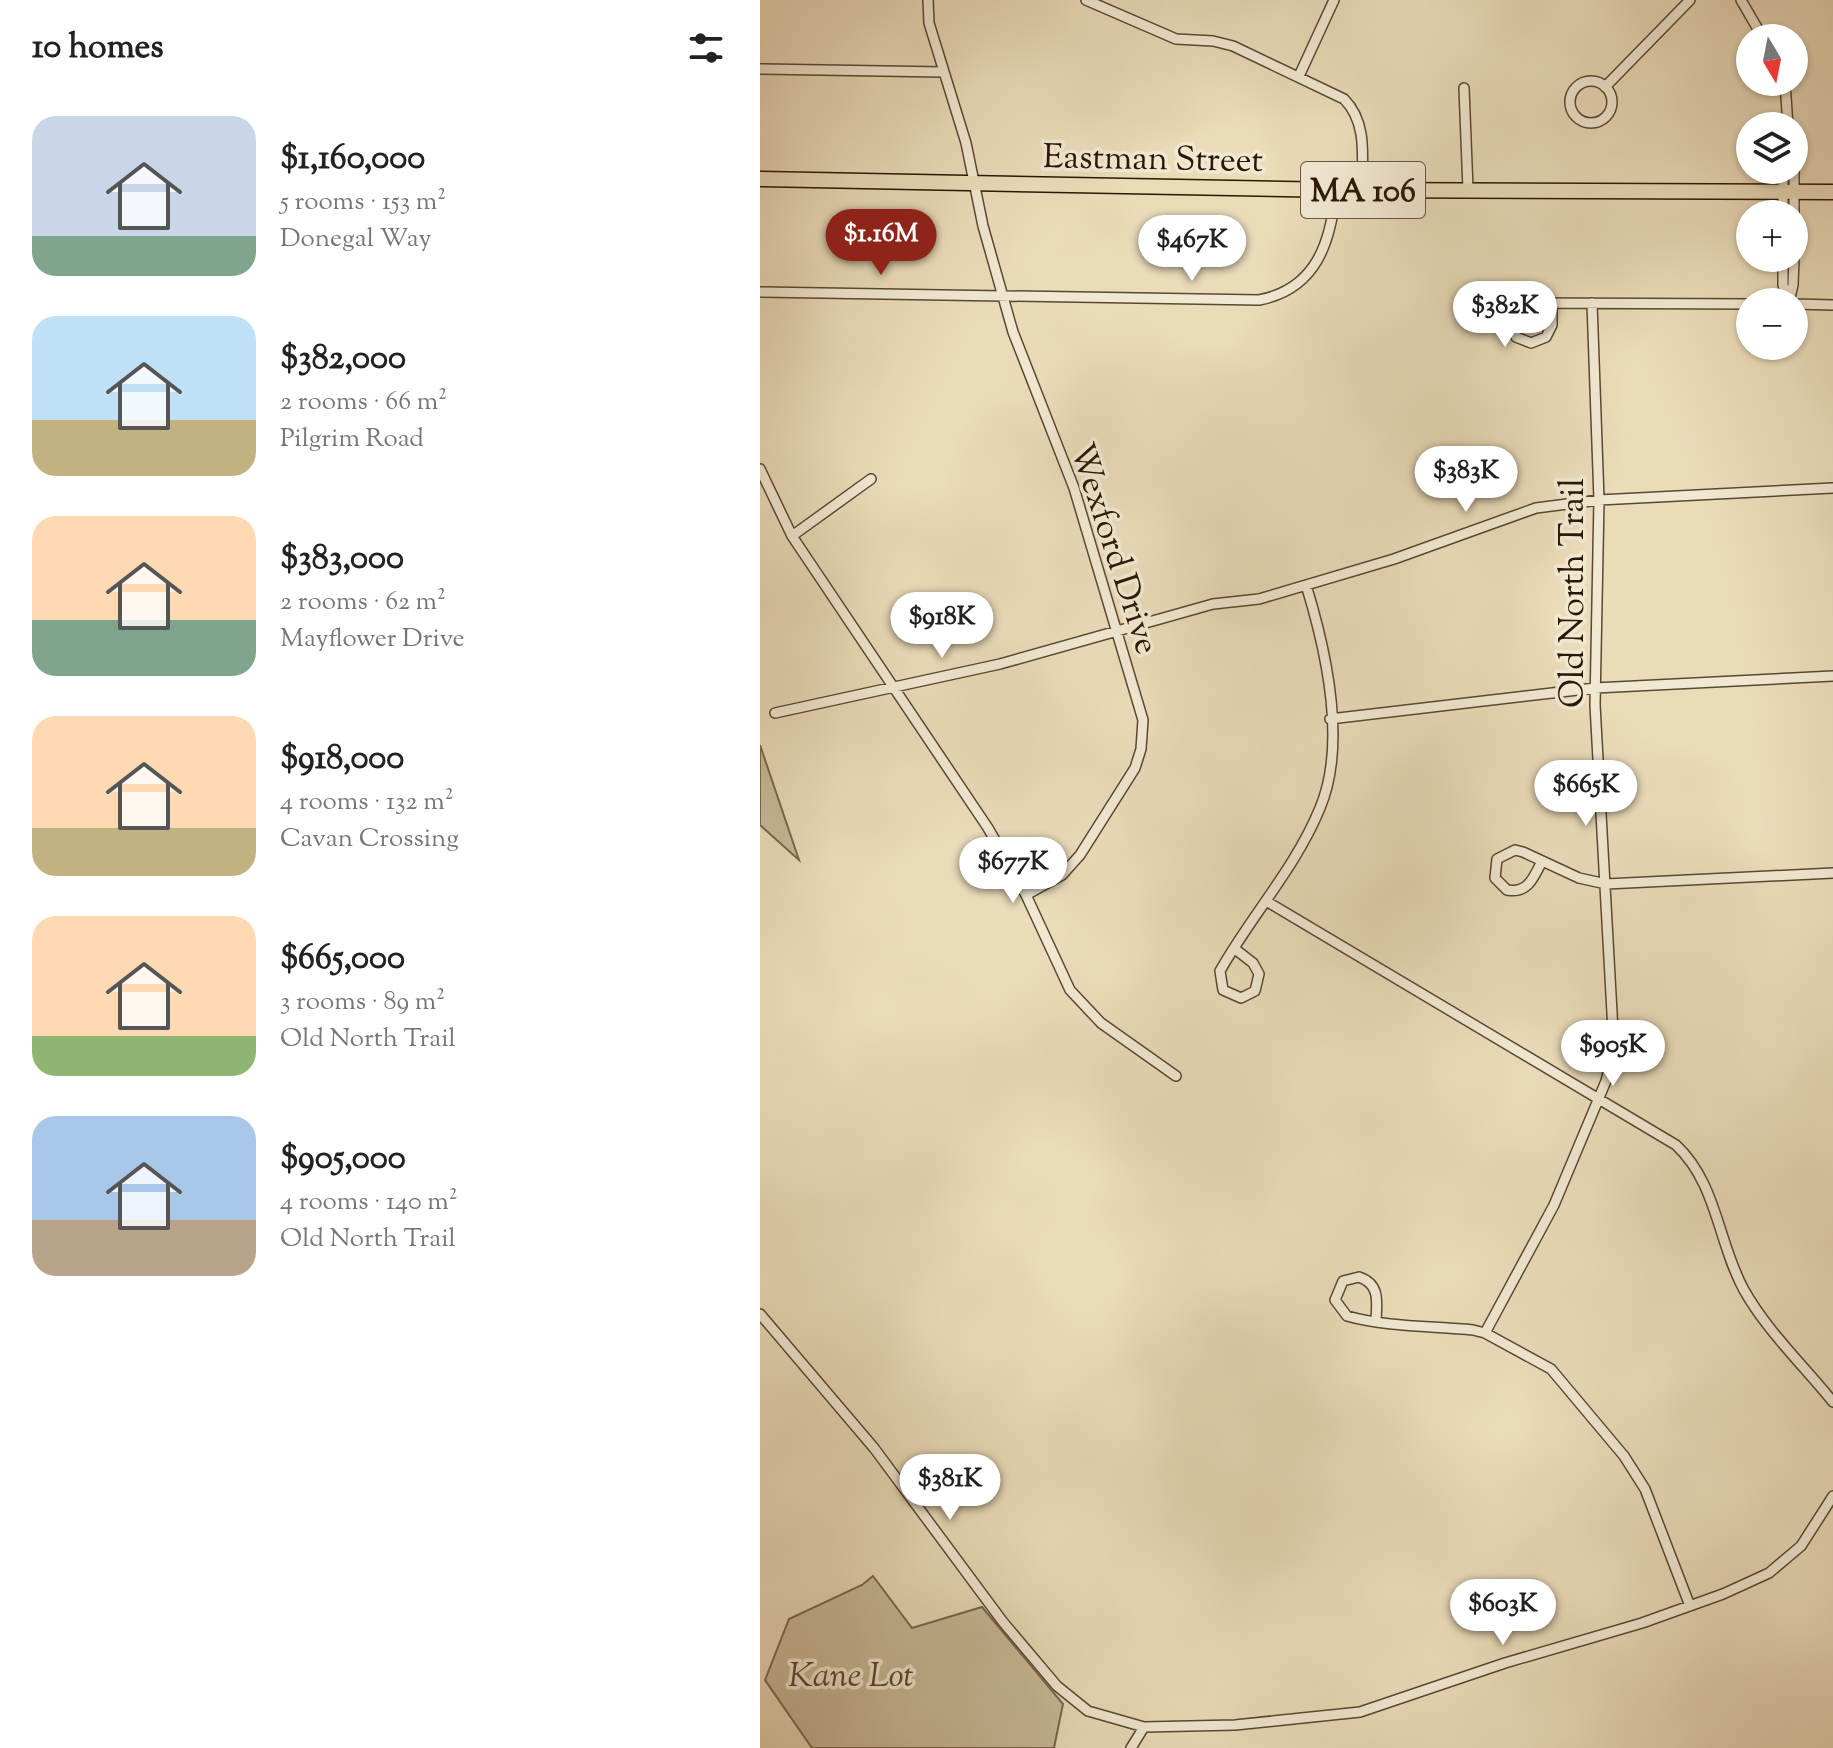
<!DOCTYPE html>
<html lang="en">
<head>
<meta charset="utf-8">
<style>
	:root { --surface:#fff; --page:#f6f6f6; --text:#222; --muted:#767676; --accent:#8f2418 }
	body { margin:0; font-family:"Sorts Mill Goudy",serif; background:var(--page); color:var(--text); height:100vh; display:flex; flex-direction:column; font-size:30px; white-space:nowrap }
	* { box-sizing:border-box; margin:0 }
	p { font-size:26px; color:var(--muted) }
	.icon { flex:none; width:44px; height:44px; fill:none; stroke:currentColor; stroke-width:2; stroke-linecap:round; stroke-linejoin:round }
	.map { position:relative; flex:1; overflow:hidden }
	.panel { display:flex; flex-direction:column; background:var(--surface); width:760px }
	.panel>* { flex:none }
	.needle { width:52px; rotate:170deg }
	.controls { position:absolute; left:976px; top:24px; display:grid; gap:16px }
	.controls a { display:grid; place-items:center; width:72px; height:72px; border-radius:50%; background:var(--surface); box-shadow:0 2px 6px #0004; font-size:40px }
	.price { position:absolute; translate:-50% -68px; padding:0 18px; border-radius:28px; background:#fff; color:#222; font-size:26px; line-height:52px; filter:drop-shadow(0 2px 4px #0008) }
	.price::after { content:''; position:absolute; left:50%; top:48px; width:24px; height:18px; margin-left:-12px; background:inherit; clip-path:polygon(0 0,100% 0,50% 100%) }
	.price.selected { background:var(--accent); color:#fff }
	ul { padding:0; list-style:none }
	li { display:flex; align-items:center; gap:24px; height:200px; padding:0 32px }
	li span { display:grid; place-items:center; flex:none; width:224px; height:160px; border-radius:24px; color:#555 }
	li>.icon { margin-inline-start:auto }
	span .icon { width:96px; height:96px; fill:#fffc; stroke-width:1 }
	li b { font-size:34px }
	h2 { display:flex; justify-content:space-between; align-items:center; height:96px; padding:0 32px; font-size:34px }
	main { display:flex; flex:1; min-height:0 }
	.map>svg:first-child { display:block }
</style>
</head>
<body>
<main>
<section class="panel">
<h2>10 homes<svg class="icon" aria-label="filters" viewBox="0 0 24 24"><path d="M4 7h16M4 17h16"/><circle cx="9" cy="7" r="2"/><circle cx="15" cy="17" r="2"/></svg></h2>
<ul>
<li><span style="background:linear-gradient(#c9d6e8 75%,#7fa58c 0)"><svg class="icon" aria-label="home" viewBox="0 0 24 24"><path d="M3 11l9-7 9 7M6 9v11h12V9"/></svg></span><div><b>$1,160,000</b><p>5 rooms · 153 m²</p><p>Donegal Way</p></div></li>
<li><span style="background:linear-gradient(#bfe0f5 65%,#c2b280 0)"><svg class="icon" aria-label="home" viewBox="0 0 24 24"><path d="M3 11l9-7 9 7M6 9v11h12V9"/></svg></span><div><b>$382,000</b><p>2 rooms · 66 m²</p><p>Pilgrim Road</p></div></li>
<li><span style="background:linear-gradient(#ffd9b3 65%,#7fa58c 0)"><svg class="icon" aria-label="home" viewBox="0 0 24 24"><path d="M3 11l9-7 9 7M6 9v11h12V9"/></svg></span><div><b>$383,000</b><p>2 rooms · 62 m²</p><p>Mayflower Drive</p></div></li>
<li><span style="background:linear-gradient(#ffd9b3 70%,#c2b280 0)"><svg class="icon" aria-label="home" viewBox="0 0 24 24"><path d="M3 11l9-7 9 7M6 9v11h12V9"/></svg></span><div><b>$918,000</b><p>4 rooms · 132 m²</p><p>Cavan Crossing</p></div></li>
<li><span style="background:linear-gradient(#ffd9b3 75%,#8fb573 0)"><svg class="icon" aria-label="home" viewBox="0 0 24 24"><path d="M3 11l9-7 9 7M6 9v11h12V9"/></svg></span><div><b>$665,000</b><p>3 rooms · 89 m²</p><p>Old North Trail</p></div></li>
<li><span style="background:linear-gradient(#a9c7e8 65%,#b9a48a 0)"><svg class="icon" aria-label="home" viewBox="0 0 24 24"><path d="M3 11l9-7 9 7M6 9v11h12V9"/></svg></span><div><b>$905,000</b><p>4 rooms · 140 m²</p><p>Old North Trail</p></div></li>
</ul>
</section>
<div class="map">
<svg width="1073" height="1748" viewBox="0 0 1073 1748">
	<rect width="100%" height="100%" fill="#eadbb9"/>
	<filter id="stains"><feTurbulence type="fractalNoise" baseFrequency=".0025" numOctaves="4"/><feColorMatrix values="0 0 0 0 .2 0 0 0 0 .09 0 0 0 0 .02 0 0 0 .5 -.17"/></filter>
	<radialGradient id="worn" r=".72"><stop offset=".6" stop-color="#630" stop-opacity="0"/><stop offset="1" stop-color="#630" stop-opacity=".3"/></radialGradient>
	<path fill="#c9ba9a" stroke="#7a684f" stroke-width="2" d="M0,745L39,860L0,825Z
		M113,1576L152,1628L222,1607L303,1704L294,1748H52L5,1680L29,1619L102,1585Z"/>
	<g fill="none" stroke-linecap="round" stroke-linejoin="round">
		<g stroke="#5a4831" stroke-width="12">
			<path id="minor" d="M168,0L169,23L206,143L223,226L253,332L314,488L383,720L381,749L375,768L320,855L302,875L266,895
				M326,0L416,39L453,41L473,46L584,99C608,123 602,158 602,190
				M981,0L1003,38
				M0,69L183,72
				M539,76L574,0
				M810 102a21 21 0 1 1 42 0a21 21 0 1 1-42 0Z
				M1025,82L1028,126
				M845,87L930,0
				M704,88L708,190
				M1023,170V214
				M1034,214V170
				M1023,258V285L1028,302
				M0,292L499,300C557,289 571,241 576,190
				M1029,302L1033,285L1034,258
				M792,303V325L786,337L771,343L756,337L752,317L760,307L772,303L990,304
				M1034,304L1073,305
				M0,469L32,536L228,828L266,895L310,990L341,1023L416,1076
				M32,536L111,479
				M15,713L240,664L453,604L499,599L634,559L776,508L839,500L1073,488
				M570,719L835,688L1073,676
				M782,861C774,877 768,894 747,890L735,878L737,859L755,850L763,852L819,878L846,884L1073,873
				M506,901L916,1145C957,1183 958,1243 984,1290C1007,1331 1044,1366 1073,1402
				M475,949L493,963L499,974L495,991L481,998L463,990L460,971C491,916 536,867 560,808C587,744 566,650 546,585
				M0,1314L114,1448L243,1622L297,1686L328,1711L384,1727L475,1725L600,1712L745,1663L882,1623L963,1594L1009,1573L1041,1546L1073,1496
				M616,1320C617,1301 620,1284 599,1277L583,1281L575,1300L587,1316C626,1327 672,1326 713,1330L725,1333L791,1369L864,1456L885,1489L930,1606
				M725,1333L794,1205L846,1081L854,1049L835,705L839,500L832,303
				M371,1748L384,1727"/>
		</g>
		<g stroke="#2a1704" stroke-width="17">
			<path id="primary" d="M0,179L576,190L1073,192"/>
		</g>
		<use href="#minor" stroke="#f1e8d2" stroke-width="9"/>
		<use href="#primary" stroke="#eadbb9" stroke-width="14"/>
	</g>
	<g text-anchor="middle" stroke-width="7" stroke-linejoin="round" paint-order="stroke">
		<rect fill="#f1e8d2" stroke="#665642" stroke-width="2" x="541" y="162" width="124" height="56" rx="6"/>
		<g font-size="32" font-weight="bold" fill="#2a1704">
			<text x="603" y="201">MA 106</text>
		</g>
		<g font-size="34" fill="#2a1704" stroke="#f1e8d2">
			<text transform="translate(393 157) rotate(1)" y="12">Eastman Street</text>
			<text transform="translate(356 548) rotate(72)" y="12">Wexford Drive</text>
			<text transform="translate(811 593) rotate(-90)" y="12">Old North Trail</text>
		</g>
		<g font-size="34" font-style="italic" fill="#5a4831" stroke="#f1e8d2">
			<text x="91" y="1686">Kane Lot</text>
		</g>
	</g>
	<rect width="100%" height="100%" filter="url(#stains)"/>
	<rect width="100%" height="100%" fill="url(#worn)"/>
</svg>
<div class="controls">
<a><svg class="needle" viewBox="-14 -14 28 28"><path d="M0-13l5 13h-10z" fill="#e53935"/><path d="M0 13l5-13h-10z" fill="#767676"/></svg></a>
<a><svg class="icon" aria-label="layers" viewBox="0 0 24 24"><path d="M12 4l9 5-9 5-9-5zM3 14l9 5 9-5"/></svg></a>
<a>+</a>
<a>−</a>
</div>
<b class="price selected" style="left:121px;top:277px">$1.16M</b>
<b class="price" style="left:432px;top:283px">$467K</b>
<b class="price" style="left:745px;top:349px">$382K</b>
<b class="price" style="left:706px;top:514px">$383K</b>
<b class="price" style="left:182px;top:660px">$918K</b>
<b class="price" style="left:826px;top:828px">$665K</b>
<b class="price" style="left:253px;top:905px">$677K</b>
<b class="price" style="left:853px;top:1088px">$905K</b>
<b class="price" style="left:190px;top:1522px">$381K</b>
<b class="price" style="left:743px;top:1647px">$603K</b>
</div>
</main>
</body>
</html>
